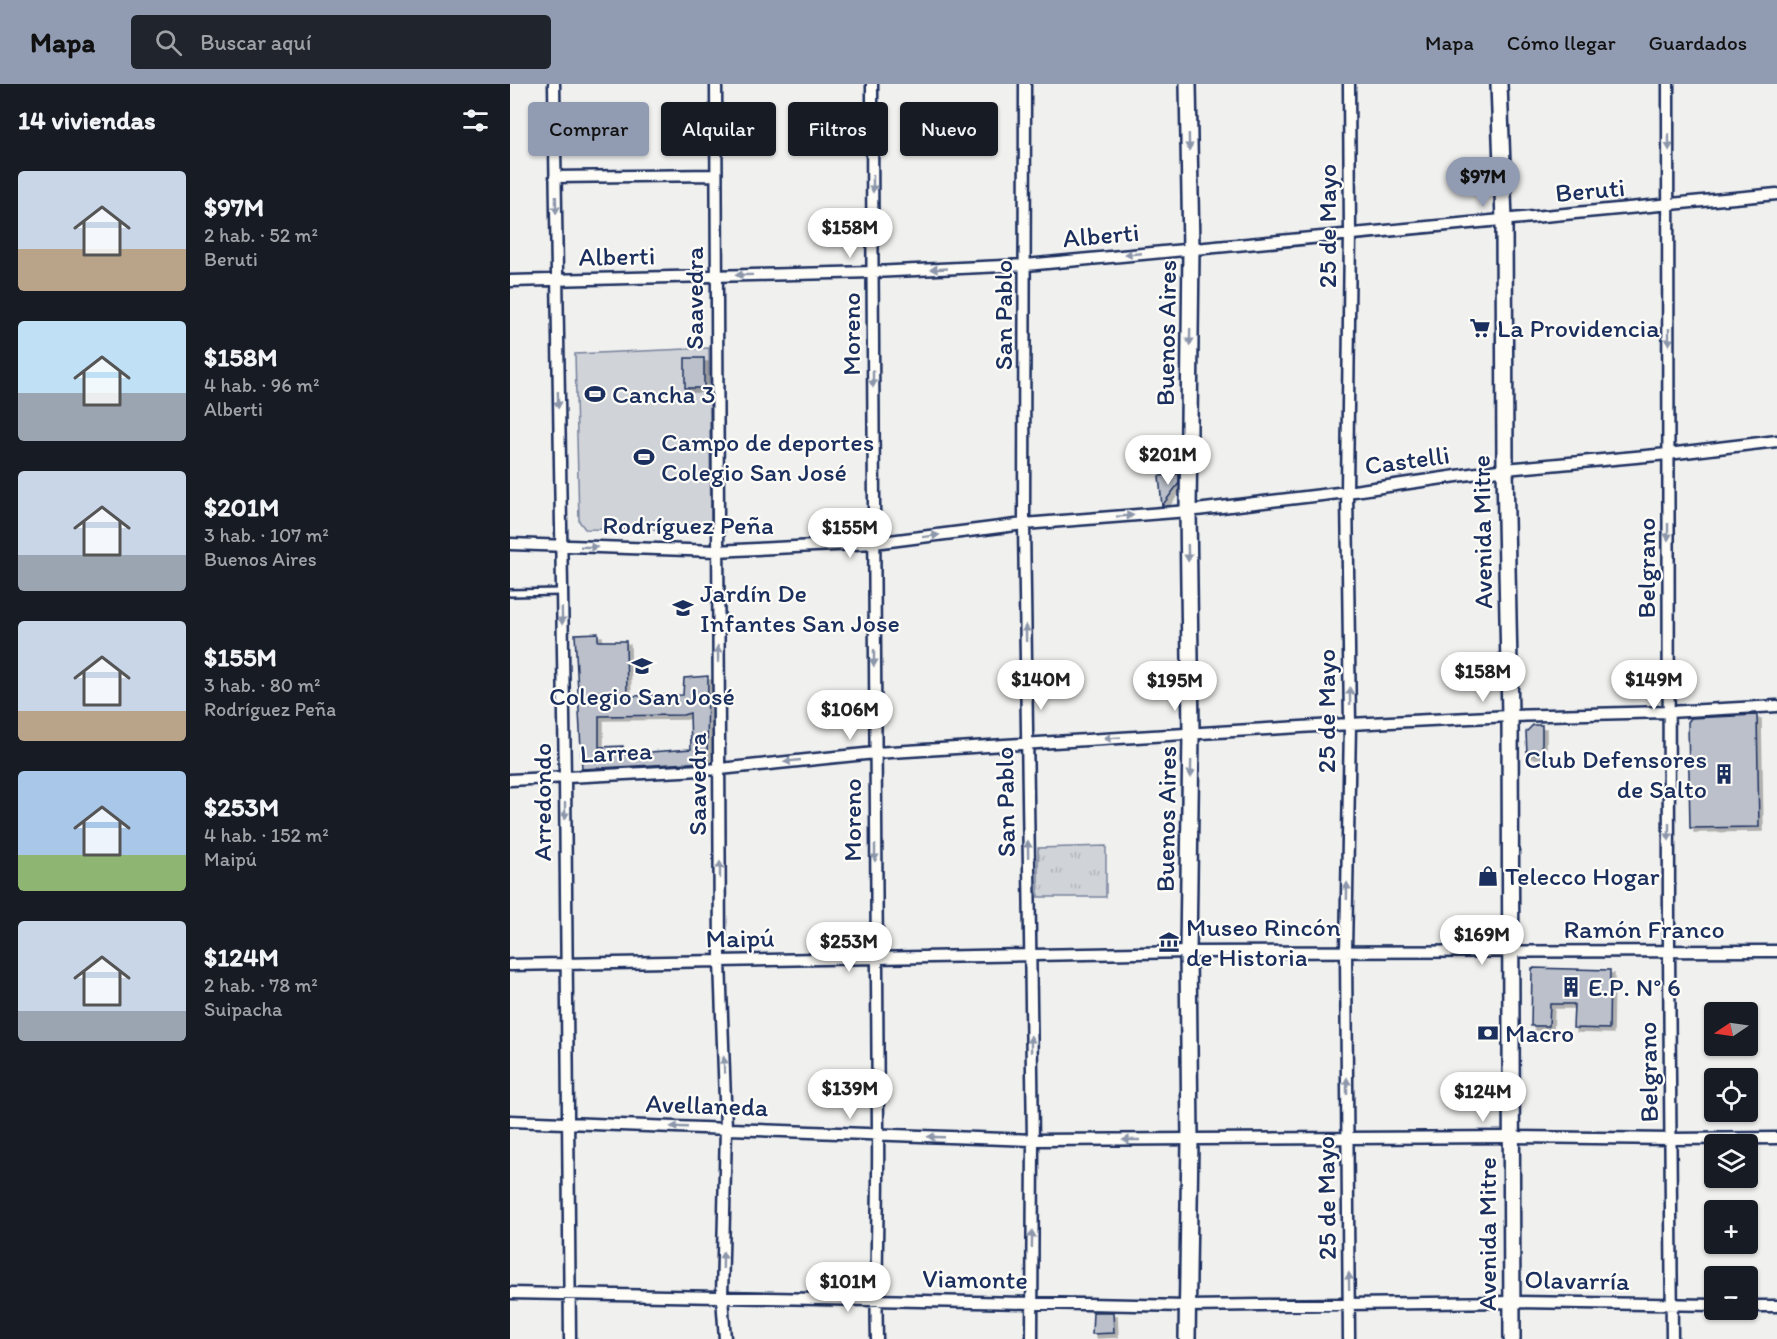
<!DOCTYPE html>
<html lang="es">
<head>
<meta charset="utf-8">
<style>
	:root { --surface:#171b24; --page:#20242c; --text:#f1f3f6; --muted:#9ea1a6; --accent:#919bb2 }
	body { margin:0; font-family:Itim,sans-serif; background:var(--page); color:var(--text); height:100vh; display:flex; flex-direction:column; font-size:22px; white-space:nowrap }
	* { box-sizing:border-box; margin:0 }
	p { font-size:20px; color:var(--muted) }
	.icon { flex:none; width:33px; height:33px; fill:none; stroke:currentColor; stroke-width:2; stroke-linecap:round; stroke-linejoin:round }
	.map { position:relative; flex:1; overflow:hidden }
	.sheet { display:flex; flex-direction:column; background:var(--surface); width:510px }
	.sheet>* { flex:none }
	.hud { position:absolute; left:18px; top:18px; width:570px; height:54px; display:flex; gap:12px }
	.needle { width:39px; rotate:257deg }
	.buttons { position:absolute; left:1194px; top:918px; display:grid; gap:12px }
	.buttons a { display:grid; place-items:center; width:54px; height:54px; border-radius:6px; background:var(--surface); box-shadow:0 2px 4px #0004; font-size:30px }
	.price { position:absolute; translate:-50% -51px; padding:0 14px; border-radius:21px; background:#fff; color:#222; font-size:20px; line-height:39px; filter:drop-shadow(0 2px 3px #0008) }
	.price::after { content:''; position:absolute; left:50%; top:36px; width:18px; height:14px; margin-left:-9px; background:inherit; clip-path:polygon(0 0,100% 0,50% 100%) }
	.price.active { background:var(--accent); color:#111 }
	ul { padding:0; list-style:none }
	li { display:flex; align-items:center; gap:18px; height:150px; padding:0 18px }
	li span { display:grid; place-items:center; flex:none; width:168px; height:120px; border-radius:6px; color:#555 }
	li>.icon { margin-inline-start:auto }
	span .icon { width:72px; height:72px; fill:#fffc; stroke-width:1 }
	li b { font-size:26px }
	h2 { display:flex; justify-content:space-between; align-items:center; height:72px; padding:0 18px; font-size:26px }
	.pill { padding:0 21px; border-radius:6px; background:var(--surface); box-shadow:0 2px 4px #0004; font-size:21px; line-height:54px }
	.pill.active { background:var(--accent); color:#111 }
	header { display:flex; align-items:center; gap:36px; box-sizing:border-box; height:84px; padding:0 30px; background:var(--accent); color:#111 }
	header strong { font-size:28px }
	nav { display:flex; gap:33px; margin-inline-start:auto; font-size:21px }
	.search { width:420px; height:54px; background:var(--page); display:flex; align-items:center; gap:15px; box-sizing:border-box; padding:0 21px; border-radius:6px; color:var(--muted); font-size:22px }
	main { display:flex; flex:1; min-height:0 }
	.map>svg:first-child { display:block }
</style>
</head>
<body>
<header>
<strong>Mapa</strong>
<div class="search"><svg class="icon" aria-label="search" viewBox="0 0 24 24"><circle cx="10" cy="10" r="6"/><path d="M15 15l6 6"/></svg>Buscar aquí</div>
<nav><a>Mapa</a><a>Cómo llegar</a><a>Guardados</a></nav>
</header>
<main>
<section class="sheet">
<h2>14 viviendas<svg class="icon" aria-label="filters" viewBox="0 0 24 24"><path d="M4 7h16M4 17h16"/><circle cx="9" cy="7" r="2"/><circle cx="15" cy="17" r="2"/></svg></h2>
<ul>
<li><span style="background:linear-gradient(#c9d6e8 65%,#b9a48a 0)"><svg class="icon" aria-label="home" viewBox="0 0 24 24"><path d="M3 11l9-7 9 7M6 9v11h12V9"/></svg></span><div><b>$97M</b><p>2 hab. · 52 m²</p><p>Beruti</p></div></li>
<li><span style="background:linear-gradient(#bfe0f5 60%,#9aa5b1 0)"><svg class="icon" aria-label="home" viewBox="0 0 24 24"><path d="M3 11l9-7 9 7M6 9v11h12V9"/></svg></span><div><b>$158M</b><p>4 hab. · 96 m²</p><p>Alberti</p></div></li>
<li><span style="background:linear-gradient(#c9d6e8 70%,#9aa5b1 0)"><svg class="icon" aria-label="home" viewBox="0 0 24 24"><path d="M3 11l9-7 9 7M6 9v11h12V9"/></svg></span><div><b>$201M</b><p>3 hab. · 107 m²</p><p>Buenos Aires</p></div></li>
<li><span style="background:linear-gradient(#c9d6e8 75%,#b9a48a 0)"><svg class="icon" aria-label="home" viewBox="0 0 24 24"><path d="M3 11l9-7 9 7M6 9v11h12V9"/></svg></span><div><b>$155M</b><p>3 hab. · 80 m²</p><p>Rodríguez Peña</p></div></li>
<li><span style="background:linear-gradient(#a9c7e8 70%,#8fb573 0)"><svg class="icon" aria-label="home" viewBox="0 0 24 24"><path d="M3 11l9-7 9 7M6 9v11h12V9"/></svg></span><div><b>$253M</b><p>4 hab. · 152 m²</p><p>Maipú</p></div></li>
<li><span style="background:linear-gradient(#c9d6e8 75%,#9aa5b1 0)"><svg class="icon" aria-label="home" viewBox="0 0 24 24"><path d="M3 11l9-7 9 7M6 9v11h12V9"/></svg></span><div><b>$124M</b><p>2 hab. · 78 m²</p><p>Suipacha</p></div></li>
</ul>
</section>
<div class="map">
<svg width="1267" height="1255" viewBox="0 0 1267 1255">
	<defs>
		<pattern id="park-tufts" width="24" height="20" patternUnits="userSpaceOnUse" patternTransform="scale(1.5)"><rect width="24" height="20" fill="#d0d3d8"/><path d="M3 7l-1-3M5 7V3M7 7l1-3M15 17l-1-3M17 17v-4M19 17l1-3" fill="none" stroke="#b2b5bc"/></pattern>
		<filter id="shadow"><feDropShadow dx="4" dy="4" stdDeviation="0" flood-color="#0004"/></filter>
	</defs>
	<rect width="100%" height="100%" fill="#f0f0ee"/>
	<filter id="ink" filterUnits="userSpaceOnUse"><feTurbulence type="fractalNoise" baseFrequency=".0167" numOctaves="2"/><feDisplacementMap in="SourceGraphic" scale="12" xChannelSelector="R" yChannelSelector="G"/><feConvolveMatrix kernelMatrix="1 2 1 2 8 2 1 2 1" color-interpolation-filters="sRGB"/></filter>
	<g filter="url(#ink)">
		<path fill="url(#park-tufts)" stroke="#76819b" stroke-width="1.5" d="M596,762V813H528V764Z"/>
		<path fill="#d0d3d8" stroke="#76819b" stroke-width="1.5" d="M199,264L201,443L196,447L75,445L69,437L65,270Z"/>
		<path fill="#bbc0ca" stroke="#1b2f5e" stroke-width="1.5" fill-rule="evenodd" filter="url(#shadow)" d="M175,274H194V304H175Z
			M669,390V399L652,422L649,392Z
			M88,549V557H116L117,612L173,611L174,594L198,592L197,678L72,685L65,550ZM180,629L181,665L113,670V662L89,663V632L173,631Z
			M1247,631L1249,743L1180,744L1178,638L1181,634Z
			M1023,641H1032V670H1017L1016,648Z
			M1022,884L1100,886L1099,945L1063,944L1064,920H1040L1039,942H1021Z
			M583,1228H603L604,1249L582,1250Z"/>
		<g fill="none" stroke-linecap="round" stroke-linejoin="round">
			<g stroke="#1b2f5e" stroke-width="10">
				<path id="lane" d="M0,509L51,508"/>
			</g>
			<g stroke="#1b2f5e" stroke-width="15">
				<path id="street" d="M44,0L55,694L60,1255
					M206,0L210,877L216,1044L212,1213L215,1255
					M362,0C363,349 363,698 368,1047C369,1116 365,1186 367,1255
					M515,0L514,440L523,1056L522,1255
					M839,0L840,149L837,408L840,640L836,868L839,1255
					M1158,0L1159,867L1162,1255
					M45,93L206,91
					M0,197L363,188L516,181L1267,110
					M0,460L207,467L364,459L514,440L678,427L837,408L995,385L1158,370L1267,357
					M0,696L210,685L365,669L840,640L1000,632L1158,628L1267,622
					M0,881L678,868L1267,867
					M0,1037L523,1056L1001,1053L1162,1055L1267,1054
					M0,1209L677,1222L1001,1218L1204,1221
					M1238,1222H1267"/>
			</g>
			<g stroke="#1b2f5e" stroke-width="20">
				<path id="secondary" d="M989,0L994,136L995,385L1000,632L1002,1255
					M677,1255L680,1056L678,868L681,649L678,427L681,165L678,0"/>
			</g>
			<use href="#lane" stroke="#fdfcf7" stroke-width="5"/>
			<use href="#street" stroke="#fdfcf7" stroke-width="10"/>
			<use href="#secondary" stroke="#fdfcf7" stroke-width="15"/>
		</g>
		<defs><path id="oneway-solid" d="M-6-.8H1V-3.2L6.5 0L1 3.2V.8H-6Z" transform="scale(1.5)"/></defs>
		<g fill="#8c96aa">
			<use href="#oneway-solid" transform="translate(679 58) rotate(89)"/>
			<use href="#oneway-solid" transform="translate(1159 58) rotate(89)"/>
			<use href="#oneway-solid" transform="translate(363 100) rotate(90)"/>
			<use href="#oneway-solid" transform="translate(46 121) rotate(89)"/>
			<use href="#oneway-solid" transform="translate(623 170) rotate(175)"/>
			<use href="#oneway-solid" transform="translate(429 185) rotate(177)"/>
			<use href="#oneway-solid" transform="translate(234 191) rotate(179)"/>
			<use href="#oneway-solid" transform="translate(680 253) rotate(91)"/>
			<use href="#oneway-solid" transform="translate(1159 253) rotate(90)"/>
			<use href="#oneway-solid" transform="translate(363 295) rotate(90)"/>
			<use href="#oneway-solid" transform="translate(48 316) rotate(89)"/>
			<use href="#oneway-solid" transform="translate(615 432) rotate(-5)"/>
			<use href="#oneway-solid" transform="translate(1158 448) rotate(90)"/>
			<use href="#oneway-solid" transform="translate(421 452) rotate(-7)"/>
			<use href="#oneway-solid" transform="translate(79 463) rotate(2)"/>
			<use href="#oneway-solid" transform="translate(678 469) rotate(89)"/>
			<use href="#oneway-solid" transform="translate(52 532) rotate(89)"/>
			<use href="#oneway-solid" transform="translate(516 549) rotate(-91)"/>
			<use href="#oneway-solid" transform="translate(208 570) rotate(-91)"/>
			<use href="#oneway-solid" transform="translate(364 574) rotate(90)"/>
			<use href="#oneway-solid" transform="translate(840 612) rotate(-91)"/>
			<use href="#oneway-solid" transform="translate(602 654) rotate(177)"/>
			<use href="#oneway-solid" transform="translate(282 677) rotate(174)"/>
			<use href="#oneway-solid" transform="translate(681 685) rotate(91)"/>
			<use href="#oneway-solid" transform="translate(55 727) rotate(90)"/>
			<use href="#oneway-solid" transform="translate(1159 748) rotate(90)"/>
			<use href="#oneway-solid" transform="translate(518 765) rotate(-91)"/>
			<use href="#oneway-solid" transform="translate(365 769) rotate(90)"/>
			<use href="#oneway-solid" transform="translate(210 786) rotate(-90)"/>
			<use href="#oneway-solid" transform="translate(837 807) rotate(-89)"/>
			<use href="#oneway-solid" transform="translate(521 960) rotate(-91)"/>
			<use href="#oneway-solid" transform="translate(214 981) rotate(-92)"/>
			<use href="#oneway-solid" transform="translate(837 1002) rotate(-90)"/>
			<use href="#oneway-solid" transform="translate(169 1043) rotate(-178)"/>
			<use href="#oneway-solid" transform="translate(426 1053) rotate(-178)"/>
			<use href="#oneway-solid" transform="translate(621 1056) rotate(180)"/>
			<use href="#oneway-solid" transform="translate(522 1155) rotate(-89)"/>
			<use href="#oneway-solid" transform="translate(213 1176) rotate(-89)"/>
			<use href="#oneway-solid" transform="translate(839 1197) rotate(-91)"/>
		</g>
	</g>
	<defs>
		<g id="supermarket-bare" transform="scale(1.62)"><path d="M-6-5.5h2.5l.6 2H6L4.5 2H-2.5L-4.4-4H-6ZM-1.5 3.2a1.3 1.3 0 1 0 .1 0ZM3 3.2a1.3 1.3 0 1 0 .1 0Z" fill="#1b2f5e" stroke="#fdfcf7" stroke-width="2.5" paint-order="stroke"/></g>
		<g id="stadium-bare" transform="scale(1.62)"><path d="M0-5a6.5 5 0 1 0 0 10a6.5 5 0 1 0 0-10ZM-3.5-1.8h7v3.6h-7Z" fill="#1b2f5e" stroke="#fdfcf7" stroke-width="2.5" paint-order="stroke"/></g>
		<g id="school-bare" transform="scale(1.62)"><path d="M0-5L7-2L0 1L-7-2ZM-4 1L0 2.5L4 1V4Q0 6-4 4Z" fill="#1b2f5e" stroke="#fdfcf7" stroke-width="2.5" paint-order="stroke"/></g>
		<g id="building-bare" transform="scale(1.62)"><path d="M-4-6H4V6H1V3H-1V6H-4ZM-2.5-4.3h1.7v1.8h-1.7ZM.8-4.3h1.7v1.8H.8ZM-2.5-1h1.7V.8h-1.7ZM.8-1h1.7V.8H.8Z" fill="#1b2f5e" stroke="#fdfcf7" stroke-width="2.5" paint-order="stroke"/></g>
		<g id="shop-bare" transform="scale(1.62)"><path d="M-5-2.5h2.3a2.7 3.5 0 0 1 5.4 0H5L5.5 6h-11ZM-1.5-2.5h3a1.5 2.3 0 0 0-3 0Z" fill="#1b2f5e" stroke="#fdfcf7" stroke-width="2.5" paint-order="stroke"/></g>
		<g id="museum-bare" transform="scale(1.62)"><path d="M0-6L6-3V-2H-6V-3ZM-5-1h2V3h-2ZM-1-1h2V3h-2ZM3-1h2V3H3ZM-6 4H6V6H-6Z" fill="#1b2f5e" stroke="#fdfcf7" stroke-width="2.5" paint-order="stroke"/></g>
		<g id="bank-bare" transform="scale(1.62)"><path d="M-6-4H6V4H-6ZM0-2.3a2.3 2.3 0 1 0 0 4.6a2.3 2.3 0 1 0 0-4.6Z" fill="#1b2f5e" stroke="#fdfcf7" stroke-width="2.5" paint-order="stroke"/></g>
	</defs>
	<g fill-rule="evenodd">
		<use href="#supermarket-bare" x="970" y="244"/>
		<use href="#stadium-bare" x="85" y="310"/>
		<use href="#stadium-bare" x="134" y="373"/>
		<use href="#school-bare" x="173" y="524"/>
		<use href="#school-bare" x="132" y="582"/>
		<use href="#building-bare" x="1214" y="690"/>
		<use href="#shop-bare" x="978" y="792"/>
		<use href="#museum-bare" x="659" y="858"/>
		<use href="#building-bare" x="1061" y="903"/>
		<use href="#bank-bare" x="978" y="949"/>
	</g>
	<g text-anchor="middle" stroke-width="4.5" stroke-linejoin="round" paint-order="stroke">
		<g font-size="26" fill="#1b2f5e" stroke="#fdfcf7">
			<text transform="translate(1080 106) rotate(-5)" y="9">Beruti</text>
			<text transform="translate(817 142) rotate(-90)" y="9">25 de Mayo</text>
			<text transform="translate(591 151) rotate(-5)" y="9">Alberti</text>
			<text transform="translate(107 172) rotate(-1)" y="9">Alberti</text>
			<text transform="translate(184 214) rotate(-90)" y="9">Saavedra</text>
			<text transform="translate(493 231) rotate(-90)" y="9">San Pablo</text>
			<text transform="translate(656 249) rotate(-89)" y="9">Buenos Aires</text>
			<text transform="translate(341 250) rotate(-90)" y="9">Moreno</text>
			<text transform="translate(897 376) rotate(-8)" y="9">Castelli</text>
			<text x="178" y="450">Rodríguez Peña</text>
			<text transform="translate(972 448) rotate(-91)" y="9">Avenida Mitre</text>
			<text transform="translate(1136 484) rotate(-90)" y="9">Belgrano</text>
			<text transform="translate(816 627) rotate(-90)" y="9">25 de Mayo</text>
			<text transform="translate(106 668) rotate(-3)" y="9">Larrea</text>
			<text transform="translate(187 700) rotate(-90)" y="9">Saavedra</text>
			<text transform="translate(32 718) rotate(-90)" y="9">Arredondo</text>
			<text transform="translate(495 718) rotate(-91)" y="9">San Pablo</text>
			<text transform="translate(656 735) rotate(-89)" y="9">Buenos Aires</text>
			<text transform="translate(342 736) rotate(-90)" y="9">Moreno</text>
			<text x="1134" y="854">Ramón Franco</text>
			<text transform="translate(230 854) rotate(-1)" y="9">Maipú</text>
			<text transform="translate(1138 988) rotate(-91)" y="9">Belgrano</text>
			<text transform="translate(197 1021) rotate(2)" y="9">Avellaneda</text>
			<text transform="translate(816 1114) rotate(-91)" y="9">25 de Mayo</text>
			<text transform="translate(977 1150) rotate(-90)" y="9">Avenida Mitre</text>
			<text transform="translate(465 1195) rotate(1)" y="9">Viamonte</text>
			<text transform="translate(1067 1196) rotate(1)" y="9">Olavarría</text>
		</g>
		<g font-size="26" fill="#1b2f5e" stroke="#fdfcf7" text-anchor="start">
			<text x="987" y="253">La Providencia</text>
			<text x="102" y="319">Cancha 3</text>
			<text x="151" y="367">Campo de deportes<tspan x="151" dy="30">Colegio San José</tspan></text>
			<text x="190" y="518">Jardín De<tspan x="190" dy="30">Infantes San Jose</tspan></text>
			<text x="132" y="621" text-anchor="middle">Colegio San José</text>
			<text x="1197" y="684" text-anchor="end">Club Defensores<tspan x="1197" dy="30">de Salto</tspan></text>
			<text x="995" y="801">Telecco Hogar</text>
			<text x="676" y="852">Museo Rincón<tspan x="676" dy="30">de Historia</tspan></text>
			<text x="1078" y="912">E.P. N° 6</text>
			<text x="995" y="958">Macro</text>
		</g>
	</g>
</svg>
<div class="buttons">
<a><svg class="needle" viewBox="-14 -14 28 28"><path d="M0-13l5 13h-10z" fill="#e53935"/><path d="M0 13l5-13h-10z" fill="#9ea1a6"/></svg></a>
<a><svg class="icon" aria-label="locate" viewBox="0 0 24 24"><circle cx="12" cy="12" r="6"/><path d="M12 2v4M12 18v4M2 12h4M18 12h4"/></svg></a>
<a><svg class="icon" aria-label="layers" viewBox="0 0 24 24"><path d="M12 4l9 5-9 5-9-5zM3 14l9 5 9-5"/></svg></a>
<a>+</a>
<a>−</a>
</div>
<b class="price active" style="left:973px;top:124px">$97M</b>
<b class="price" style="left:340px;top:175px">$158M</b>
<b class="price" style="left:658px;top:402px">$201M</b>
<b class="price" style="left:340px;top:475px">$155M</b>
<b class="price" style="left:973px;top:619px">$158M</b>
<b class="price" style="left:531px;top:627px">$140M</b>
<b class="price" style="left:1144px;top:627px">$149M</b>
<b class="price" style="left:665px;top:628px">$195M</b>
<b class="price" style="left:340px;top:657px">$106M</b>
<b class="price" style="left:972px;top:882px">$169M</b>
<b class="price" style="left:339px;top:889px">$253M</b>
<b class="price" style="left:340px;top:1036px">$139M</b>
<b class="price" style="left:973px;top:1039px">$124M</b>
<b class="price" style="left:338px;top:1229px">$101M</b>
<div class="hud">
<a class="pill active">Comprar</a>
<a class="pill">Alquilar</a>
<a class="pill">Filtros</a>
<a class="pill">Nuevo</a>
</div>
</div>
</main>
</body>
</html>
